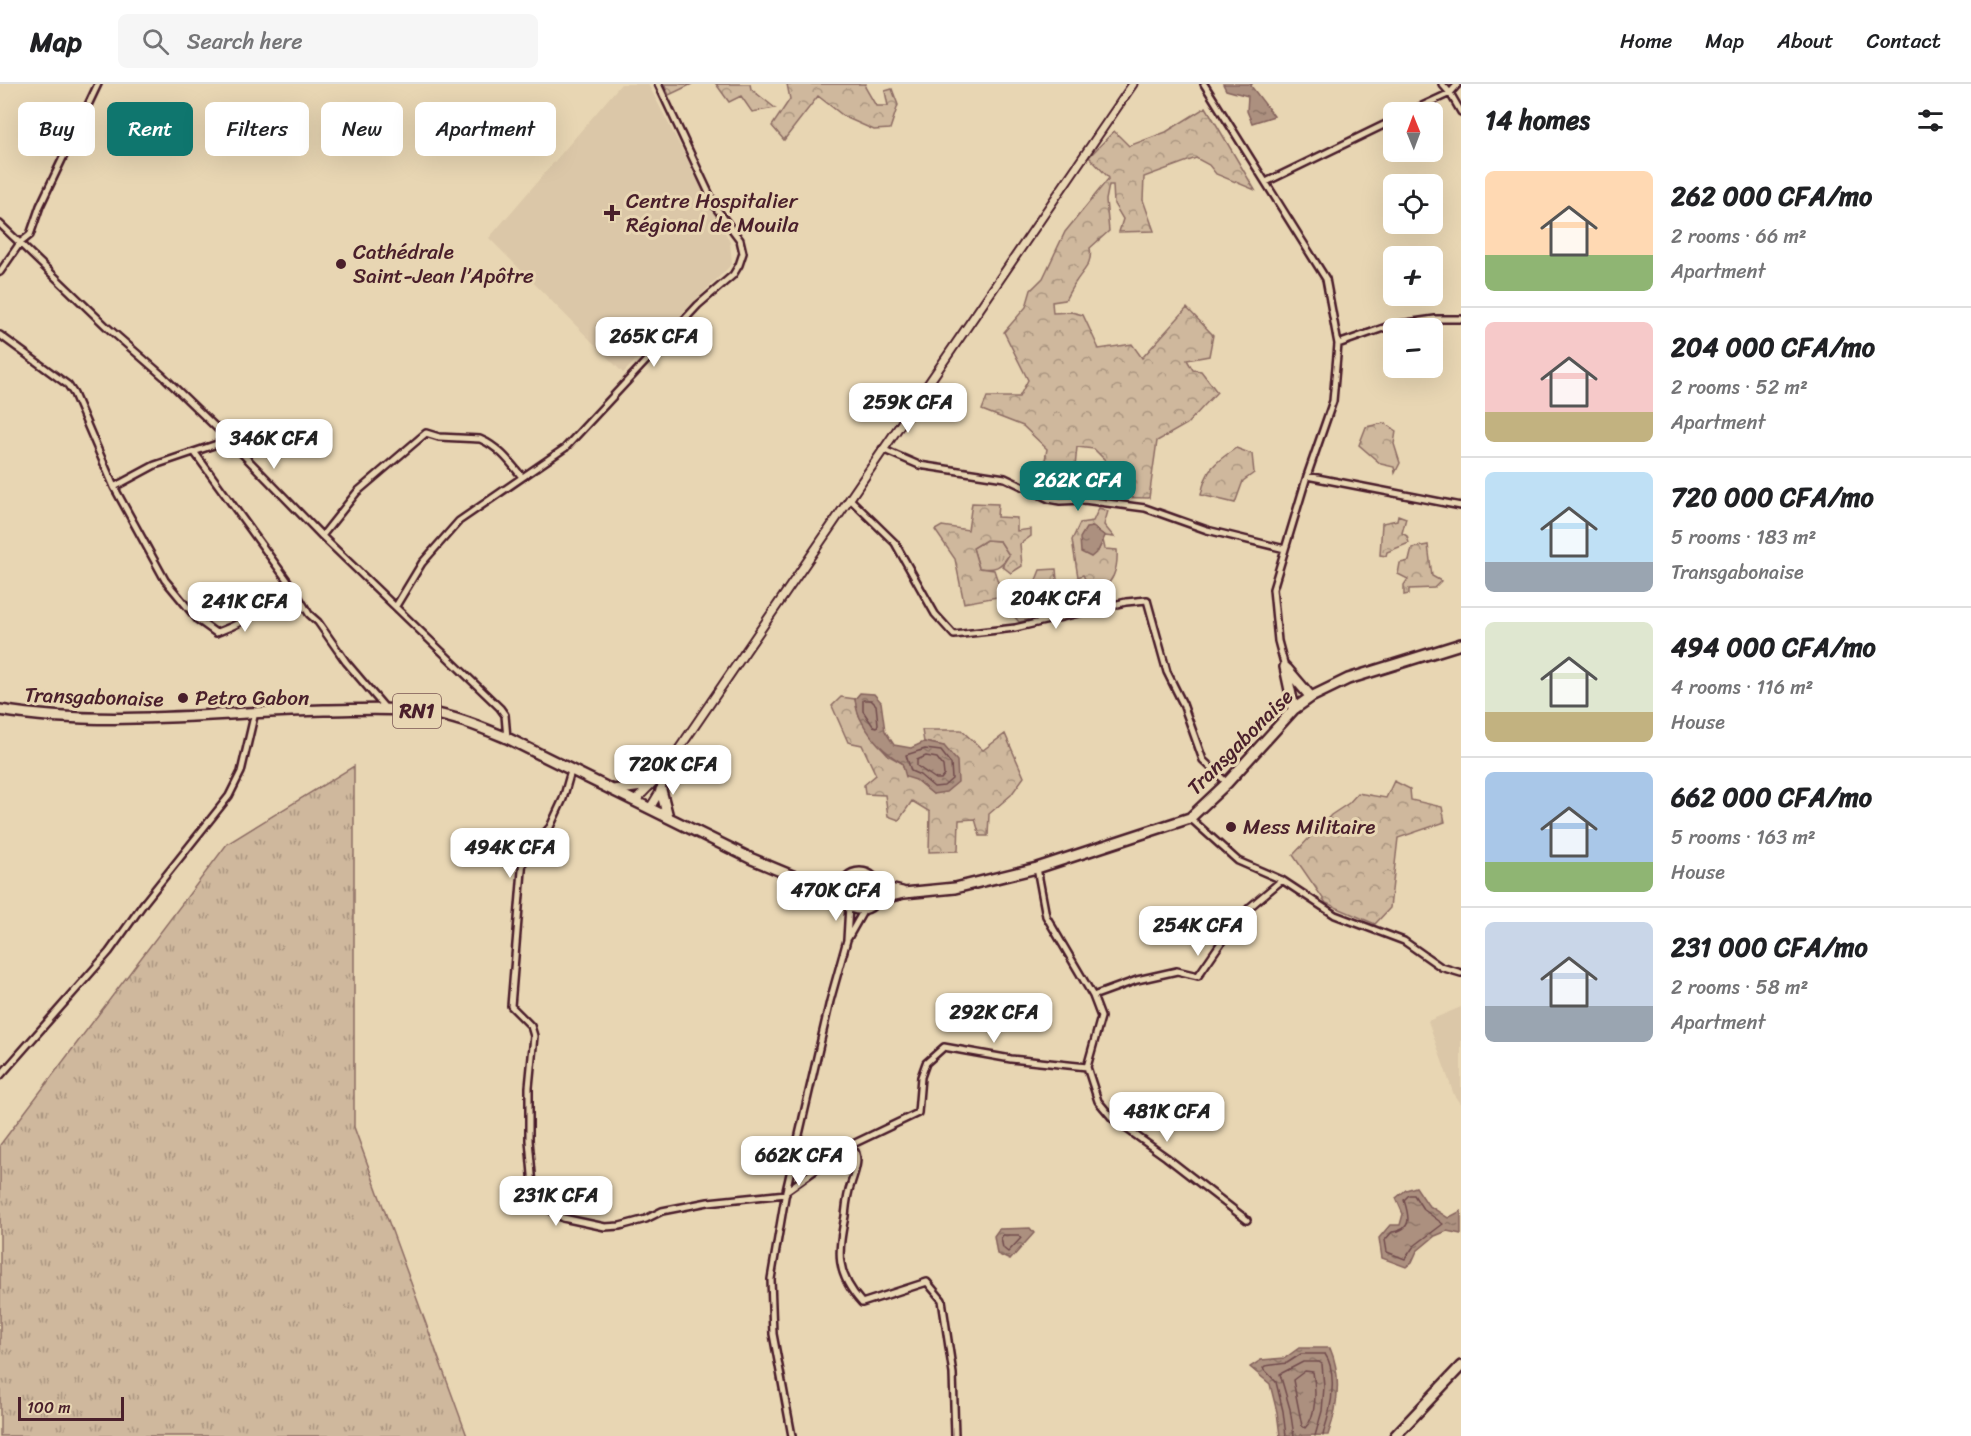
<!DOCTYPE html>
<html lang="en">
<head>
<meta charset="utf-8">
<style>
	:root { --surface:#fff; --page:#f6f6f6; --text:#202124; --muted:#757577; --line:#e0e0e0; --accent:#0f766e }
	body { margin:0; font-family:Sriracha,sans-serif; background:var(--page); color:var(--text); height:100vh; display:flex; flex-direction:column; font-size:22px; white-space:nowrap }
	* { box-sizing:border-box; margin:0 }
	p { font-size:20px; color:var(--muted) }
	.icon { flex:none; width:33px; height:33px; fill:none; stroke:currentColor; stroke-width:2; stroke-linecap:round; stroke-linejoin:round }
	.map { position:relative; flex:1; overflow:hidden }
	.details { display:flex; flex-direction:column; background:var(--surface); width:510px }
	.details>* { flex:none }
	.guide { position:absolute; left:18px; top:18px; width:570px; height:54px; display:flex; gap:12px }
	.needle { width:39px; rotate:359deg }
	.tools { position:absolute; left:1383px; top:18px; display:grid; gap:12px }
	.tools a { display:grid; place-items:center; width:60px; height:60px; border-radius:9px; background:var(--surface); box-shadow:0 6px 24px #0002; font-size:30px }
	.scale { position:absolute; left:18px; bottom:15px; width:106px; box-sizing:border-box; padding-left:6px; border:3px solid #4a1f2b; border-top:0; font-size:16px; line-height:21px; white-space:nowrap; color:#4a1f2b; -webkit-text-stroke:4px #e8d6b3; paint-order:stroke }
	.price { position:absolute; translate:-50% -51px; padding:0 14px; border-radius:12px; background:#fff; color:#222; font-size:20px; line-height:39px; filter:drop-shadow(0 2px 3px #0008) }
	.price::after { content:''; position:absolute; left:50%; top:36px; width:18px; height:14px; margin-left:-9px; background:inherit; clip-path:polygon(0 0,100% 0,50% 100%) }
	.price.active { background:var(--accent); color:#fff }
	ul { padding:0; list-style:none }
	li { display:flex; align-items:center; gap:18px; height:150px; padding:0 24px }
	li+li { border-top:2px solid var(--line) }
	li span { display:grid; place-items:center; flex:none; width:168px; height:120px; border-radius:9px; color:#555 }
	li>.icon { margin-inline-start:auto }
	span .icon { width:72px; height:72px; fill:#fffc; stroke-width:1 }
	li b { font-size:26px }
	h2 { display:flex; justify-content:space-between; align-items:center; height:72px; padding:0 24px; font-size:26px }
	.chip { padding:0 21px; border-radius:9px; background:var(--surface); box-shadow:0 6px 24px #0002; font-size:21px; line-height:54px }
	.chip.active { background:var(--accent); color:#fff }
	header { display:flex; align-items:center; gap:36px; box-sizing:border-box; height:84px; padding:0 30px; background:var(--surface); border-bottom:2px solid var(--line) }
	header strong { font-size:28px }
	nav { display:flex; gap:33px; margin-inline-start:auto; font-size:21px }
	.search { width:420px; height:54px; background:var(--page); display:flex; align-items:center; gap:15px; box-sizing:border-box; padding:0 21px; border-radius:9px; color:var(--muted); font-size:22px }
	main { display:flex; flex:1; min-height:0 }
	.map>svg:first-child { display:block }
</style>
</head>
<body>
<header>
<strong>Map</strong>
<div class="search"><svg class="icon" aria-label="search" viewBox="0 0 24 24"><circle cx="10" cy="10" r="6"/><path d="M15 15l6 6"/></svg>Search here</div>
<nav><a>Home</a><a>Map</a><a>About</a><a>Contact</a></nav>
</header>
<main>
<div class="map">
<svg width="1461" height="1352" viewBox="0 0 1461 1352">
	<defs>
		<pattern id="grass-tufts" width="24" height="20" patternUnits="userSpaceOnUse" patternTransform="scale(1.5)"><rect width="24" height="20" fill="#cfb89d"/><path d="M3 7l-1-3M5 7V3M7 7l1-3M15 17l-1-3M17 17v-4M19 17l1-3" fill="none" stroke="#aa9580"/></pattern>
		<pattern id="forest-crowns" width="20" height="18" patternUnits="userSpaceOnUse" patternTransform="scale(1.5)"><rect width="20" height="18" fill="#cfb89d"/><path d="M2 6a3 3 0 1 1 6 0M12 15a3 3 0 1 1 6 0" fill="none" stroke="#aa9580"/></pattern>
		<pattern id="water-ripples" width="26" height="14" patternUnits="userSpaceOnUse" patternTransform="scale(1.5)"><rect width="26" height="14" fill="#ac907f"/><path d="M2 4q2-2 4 0t4 0M15 11q2-2 4 0t4 0" fill="none" stroke="#8e7568"/></pattern>
	</defs>
	<rect width="100%" height="100%" fill="#e8d6b3"/>
	<filter id="ink" filterUnits="userSpaceOnUse"><feTurbulence type="fractalNoise" baseFrequency=".0167" numOctaves="2"/><feDisplacementMap in="SourceGraphic" scale="12" xChannelSelector="R" yChannelSelector="G"/><feConvolveMatrix kernelMatrix="1 2 1 2 8 2 1 2 1" color-interpolation-filters="sRGB"/></filter>
	<g filter="url(#ink)">
		<path fill="#dbc7a8" d="M621,0H648L730,158L732,180L623,289L489,154Z
			M1461,923V1021L1454,1011L1428,937Z"/>
		<path fill="url(#grass-tufts)" stroke="#8c6c64" stroke-width="1.5" d="M986,456L1000,457L1009,471C1000,484 995,486 979,484L973,464Z
			M354,682V1043L467,1352H0V1061L227,760Z"/>
		<path fill="url(#forest-crowns)" stroke="#8c6c64" stroke-width="1.5" d="M664,0H692L669,11Z
			M716,0H750L751,5L775,24L752,28L741,12L729,18Z
			M787,0H866L865,3L876,22H888L885,7L892,5L898,21L890,45L874,46L845,33L818,12L784,56L772,42L790,15Z
			M1206,23L1255,106L1216,90L1209,81L1196,74L1144,93L1143,116L1154,147L1119,148L1123,135L1114,120L1113,101H1109L1106,116L1109,147L1090,164C1093,180 1083,186 1075,199C1071,204 1068,211 1065,216L1052,218L1053,229L1071,228L1083,231L1099,265L1132,260L1142,274L1187,224L1213,251L1209,272L1187,276L1193,286L1201,287L1217,308L1187,340L1157,357L1149,414L1106,413L1108,379L1094,365L1077,363L1072,413L1040,403L1047,365L1023,342L982,326L987,313H1019L1028,296L1004,248L1026,223L1031,206L1043,194L1065,148L1109,94L1089,73L1114,47L1129,62L1166,48Z
			M1384,339L1396,347L1394,360L1400,379L1395,389L1394,383L1381,380L1359,361L1366,343Z
			M1236,364L1252,370L1254,389L1243,397L1235,419L1201,411C1206,385 1215,378 1236,364Z
			M972,419L998,420L997,433L1017,434V447L1031,445V452L1020,460L1022,482L1011,489L1002,482L1009,471L1000,457L986,456L973,464L979,484L994,486L1000,504L1023,525L1036,510L1034,501L1040,486L1056,485L1057,496L1050,511L1055,517L1051,524L1056,527L1066,522V529L1019,538L997,513L964,519L955,475L935,446L942,442L968,446Z
			M1099,424L1108,427L1104,441L1114,453L1105,452L1092,443L1098,467L1103,456L1105,465L1117,466C1118,483 1114,504 1094,506V498L1086,497L1083,491L1078,493L1072,456L1080,439L1093,437Z
			M1398,431L1406,434L1402,449L1407,452L1409,459L1387,468L1386,472L1380,471L1382,439L1397,436Z
			M1428,461L1432,492L1441,497L1434,504L1409,505V510L1404,511V501L1408,495L1398,490L1400,479L1409,477L1412,464Z
			M841,613L855,615L858,630L870,649L889,672L902,679L916,696L933,710L944,662L924,658L922,646H961L983,666L1005,650L1024,693L1011,711L989,730L988,752H980L975,735L959,736L958,767L929,768L930,728L912,717L899,736L888,732L885,711L865,710L864,701L876,691L862,661L848,658L832,622Z
			M1394,697L1410,705L1411,716L1442,723L1445,738L1398,754L1390,824L1375,840L1326,819L1293,771L1331,731L1349,719L1358,709L1386,714Z"/>
		<path fill="url(#water-ripples)" stroke="#85635d" stroke-width="1.5" d="M1223,0H1252L1251,2L1274,32L1252,39L1247,27L1248,12L1226,6Z
			M1093,443L1105,452L1098,467L1091,473L1081,468L1080,454L1086,444Z
			M860,609L874,610L881,618L885,647L894,661L911,664L924,658L944,662L957,677L958,698L946,708L933,710L916,696L906,693L902,679C881,667 857,641 855,615Z
			M1416,1103L1428,1121L1448,1134L1461,1127V1150L1447,1147L1435,1152L1417,1167L1412,1178L1406,1183L1382,1174L1379,1154L1390,1141H1400L1403,1130L1396,1114L1406,1106Z
			M1030,1144L1034,1149L1010,1176L997,1170L994,1152L999,1145Z
			M1299,1264H1330C1342,1292 1338,1323 1328,1351L1280,1352L1277,1328L1270,1300L1250,1283L1261,1276L1285,1274Z"/>
		<g fill="none" stroke-linecap="round" stroke-linejoin="round">
			<path stroke="#714c4d" stroke-width="1.5" d="M863,616H871L876,621L878,640L877,643L873,642L863,627Z
				M925,665L941,667L951,680L952,695L944,702L934,703L920,691L911,687L906,671Z
				M926,672L937,674L943,682L944,691L941,695H936L917,682V676Z
				M1409,1111H1414L1423,1125L1443,1140L1414,1162L1405,1175L1387,1168L1385,1156L1392,1148C1413,1146 1409,1132 1404,1116Z
				M1003,1151H1019L1021,1154L1008,1168L1003,1164L1001,1154Z
				M1305,1287L1313,1288C1316,1304 1317,1333 1305,1344L1302,1342L1293,1296Z
				M1286,1352L1283,1327L1276,1298L1263,1284L1265,1282L1287,1279L1301,1270H1325C1335,1284 1333,1312 1329,1328C1328,1336 1324,1344 1323,1352
				M1294,1352L1290,1325L1280,1290L1303,1278H1319L1322,1280L1324,1303L1322,1327L1315,1352"/>
			<g stroke="#4a1f2b" stroke-width="10">
				<path id="minor" d="M1204,0L1326,195L1338,260L1333,317L1307,392L1273,505L1278,557L1285,583
					M1442,0L1450,9L1461,28
					M1409,28L1450,9L1458,0
					M1266,98L1394,36
					M0,140L108,244L163,292L229,356L322,452L500,624L505,631L507,654
					M0,188L20,159L30,151L40,122L98,0
					M0,251L68,301L74,310L114,403L165,496L198,536L216,549C224,545 236,542 243,536C263,518 262,503 295,507
					M1338,260L1392,241L1435,235H1461
					M882,365L919,381L1005,394L1049,415L1060,417L1084,416L1145,424L1207,446L1285,465
					M195,369L295,507L309,530L318,538L346,578L386,625
					M1307,392L1461,422
					M114,403L155,381L229,356
					M850,415L895,459L935,530L954,551L1015,544L1126,518L1147,516L1167,588L1183,620L1203,676L1227,699
					M322,452L357,408L426,349L439,353L480,355C499,363 510,378 522,393
					M396,522L422,479L459,437L565,364L698,221L733,191L739,181L743,169L740,156L716,124L658,0
					M571,687L563,715L550,743L523,774L511,922L531,942L534,952L529,1003V1056L533,1102L541,1117L549,1125L563,1134L605,1143L620,1142L646,1135L662,1127L708,1118L786,1110
					M1190,734L1238,777L1282,796L1335,831L1404,857L1441,883L1461,889
					M848,854L865,824
					M1093,912L1137,896L1177,887L1198,892L1227,850L1250,823L1282,796
					M1087,983L1098,1017L1113,1035L1166,1073L1247,1136
					M0,992L109,868L144,819L229,712L241,688L255,628
					M851,1061C862,1074 855,1086 851,1100C847,1110 846,1122 845,1132C838,1169 835,1189 862,1219L927,1198L942,1216L953,1290L955,1352
					M786,1107L851,1061L918,1029L921,993L926,979L944,963L1011,975L1087,983L1101,933L1093,912L1046,832L1037,784
					M792,1352L773,1250L771,1195L786,1107L830,917L847,856L849,821"/>
			</g>
			<g stroke="#4a1f2b" stroke-width="11">
				<path id="tertiary" d="M635,717L664,687L1133,0
					M650,724L661,706L664,687"/>
			</g>
			<g stroke="#4a1f2b" stroke-width="14">
				<path id="trunk" d="M1285,583L1294,625
					M1287,585L1311,613
					M0,626C107,644 216,628 324,626C357,626 391,623 425,628C454,632 480,643 507,654L752,775L843,813
					M613,706L649,701
					M661,706L668,733
					M842 807a18 18 0 1 1 36 0a18 18 0 1 1-36 0Z
					M811,795L828,798L845,797
					M877,802L902,808
					M875,816L904,809L955,804L1037,784L1190,734L1227,699L1294,625L1311,613L1348,595L1461,560
					M1395,1352L1461,1282"/>
			</g>
			<use href="#minor" stroke="#e8d6b3" stroke-width="5"/>
			<use href="#tertiary" stroke="#e8d6b3" stroke-width="7"/>
			<use href="#trunk" stroke="#e8d6b3" stroke-width="9"/>
		</g>
	</g>
	<g fill="#4a1f2b" stroke="#e8d6b3" stroke-width="2">
		<path d="M609 120h6v6h6v6h-6v6h-6v-6h-6v-6h6z"/>
		<circle cx="341" cy="180" r="6"/>
		<circle cx="183" cy="614" r="6"/>
		<circle cx="1231" cy="743" r="6"/>
	</g>
	<g text-anchor="middle" stroke-width="6" stroke-linejoin="round" paint-order="stroke">
		<rect fill="#e8d6b3" stroke="#795654" stroke-width="1.5" x="393" y="610" width="48" height="34" rx="4.5"/>
		<g font-size="20" font-weight="bold" fill="#4a1f2b">
			<text x="417" y="634">RN1</text>
		</g>
		<g font-size="21" fill="#4a1f2b" stroke="#e8d6b3" text-anchor="start">
			<text x="626" y="124">Centre Hospitalier<tspan x="626" dy="24">Régional de Mouila</tspan></text>
			<text x="353" y="175">Cathédrale<tspan x="353" dy="24">Saint-Jean l’Apôtre</tspan></text>
			<text x="195" y="621">Petro Gabon</text>
			<text x="1243" y="750">Mess Militaire</text>
		</g>
		<g font-size="21" fill="#4a1f2b" stroke="#e8d6b3">
			<text transform="translate(94 613) rotate(2)" y="7">Transgabonaise</text>
			<text transform="translate(1240 658) rotate(-45)" y="7">Transgabonaise</text>
		</g>
	</g>
</svg>
<div class="tools">
<a><svg class="needle" viewBox="-14 -14 28 28"><path d="M0-13l5 13h-10z" fill="#e53935"/><path d="M0 13l5-13h-10z" fill="#757577"/></svg></a>
<a><svg class="icon" aria-label="locate" viewBox="0 0 24 24"><circle cx="12" cy="12" r="6"/><path d="M12 2v4M12 18v4M2 12h4M18 12h4"/></svg></a>
<a>+</a>
<a>−</a>
</div>
<div class="scale">100 m</div>
<b class="price" style="left:654px;top:284px">265K CFA</b>
<b class="price" style="left:908px;top:350px">259K CFA</b>
<b class="price" style="left:274px;top:386px">346K CFA</b>
<b class="price active" style="left:1078px;top:428px">262K CFA</b>
<b class="price" style="left:1056px;top:546px">204K CFA</b>
<b class="price" style="left:245px;top:549px">241K CFA</b>
<b class="price" style="left:673px;top:712px">720K CFA</b>
<b class="price" style="left:510px;top:795px">494K CFA</b>
<b class="price" style="left:836px;top:838px">470K CFA</b>
<b class="price" style="left:1198px;top:873px">254K CFA</b>
<b class="price" style="left:994px;top:960px">292K CFA</b>
<b class="price" style="left:1167px;top:1059px">481K CFA</b>
<b class="price" style="left:799px;top:1103px">662K CFA</b>
<b class="price" style="left:556px;top:1143px">231K CFA</b>
<div class="guide">
<a class="chip">Buy</a>
<a class="chip active">Rent</a>
<a class="chip">Filters</a>
<a class="chip">New</a>
<a class="chip">Apartment</a>
</div>
</div>
<section class="details">
<h2>14 homes<svg class="icon" aria-label="filters" viewBox="0 0 24 24"><path d="M4 7h16M4 17h16"/><circle cx="9" cy="7" r="2"/><circle cx="15" cy="17" r="2"/></svg></h2>
<ul>
<li><span style="background:linear-gradient(#ffd9b3 70%,#8fb573 0)"><svg class="icon" aria-label="home" viewBox="0 0 24 24"><path d="M3 11l9-7 9 7M6 9v11h12V9"/></svg></span><div><b>262 000 CFA/mo</b><p>2 rooms · 66 m²</p><p>Apartment</p></div></li>
<li><span style="background:linear-gradient(#f6c9c9 75%,#c2b280 0)"><svg class="icon" aria-label="home" viewBox="0 0 24 24"><path d="M3 11l9-7 9 7M6 9v11h12V9"/></svg></span><div><b>204 000 CFA/mo</b><p>2 rooms · 52 m²</p><p>Apartment</p></div></li>
<li><span style="background:linear-gradient(#bfe0f5 75%,#9aa5b1 0)"><svg class="icon" aria-label="home" viewBox="0 0 24 24"><path d="M3 11l9-7 9 7M6 9v11h12V9"/></svg></span><div><b>720 000 CFA/mo</b><p>5 rooms · 183 m²</p><p>Transgabonaise</p></div></li>
<li><span style="background:linear-gradient(#dfe7d0 75%,#c2b280 0)"><svg class="icon" aria-label="home" viewBox="0 0 24 24"><path d="M3 11l9-7 9 7M6 9v11h12V9"/></svg></span><div><b>494 000 CFA/mo</b><p>4 rooms · 116 m²</p><p>House</p></div></li>
<li><span style="background:linear-gradient(#a9c7e8 75%,#8fb573 0)"><svg class="icon" aria-label="home" viewBox="0 0 24 24"><path d="M3 11l9-7 9 7M6 9v11h12V9"/></svg></span><div><b>662 000 CFA/mo</b><p>5 rooms · 163 m²</p><p>House</p></div></li>
<li><span style="background:linear-gradient(#c9d6e8 70%,#9aa5b1 0)"><svg class="icon" aria-label="home" viewBox="0 0 24 24"><path d="M3 11l9-7 9 7M6 9v11h12V9"/></svg></span><div><b>231 000 CFA/mo</b><p>2 rooms · 58 m²</p><p>Apartment</p></div></li>
</ul>
</section>
</main>
</body>
</html>
